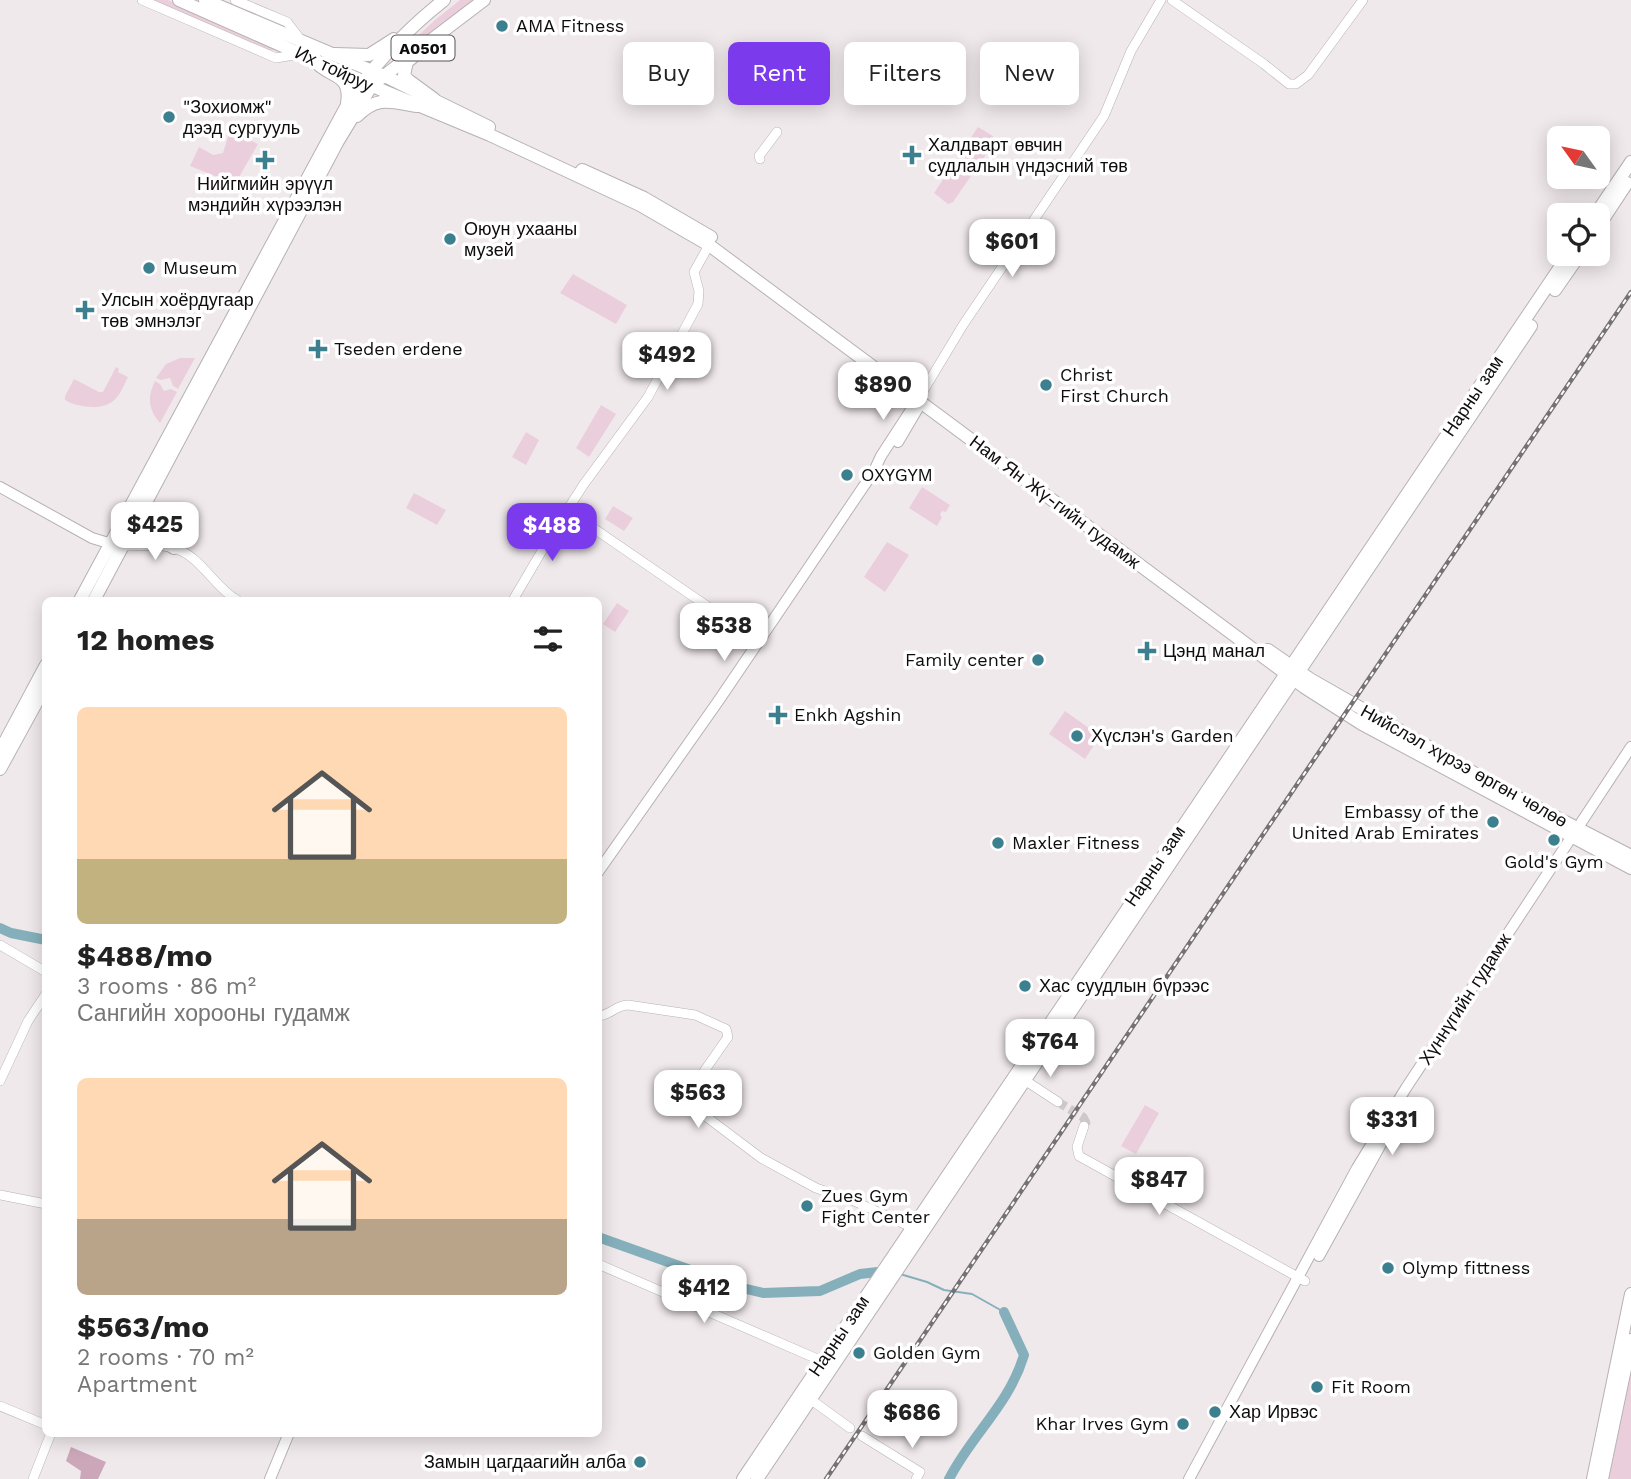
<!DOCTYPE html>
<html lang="en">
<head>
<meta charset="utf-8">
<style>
	:root { --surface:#fff; --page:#f6f6f6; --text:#222; --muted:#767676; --accent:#7c3aed }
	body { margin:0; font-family:"Work Sans",sans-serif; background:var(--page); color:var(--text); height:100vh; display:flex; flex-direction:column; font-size:26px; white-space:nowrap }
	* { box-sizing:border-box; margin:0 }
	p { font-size:23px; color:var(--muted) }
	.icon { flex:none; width:38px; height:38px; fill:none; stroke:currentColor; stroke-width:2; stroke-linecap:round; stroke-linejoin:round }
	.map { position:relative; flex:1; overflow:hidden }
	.drawer { position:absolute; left:42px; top:597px; width:560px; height:840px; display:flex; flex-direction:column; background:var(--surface); border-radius:10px; box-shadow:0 4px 18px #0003 }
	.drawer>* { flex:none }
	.hud { position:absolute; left:623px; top:42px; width:665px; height:63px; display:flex; gap:14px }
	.needle { width:46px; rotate:303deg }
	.buttons { position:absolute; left:1547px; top:126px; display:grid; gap:14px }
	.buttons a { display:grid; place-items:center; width:63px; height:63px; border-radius:10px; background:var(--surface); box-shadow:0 4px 18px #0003; font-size:35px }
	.price { position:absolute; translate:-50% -60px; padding:0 16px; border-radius:14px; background:#fff; color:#222; font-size:23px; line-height:46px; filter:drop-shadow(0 2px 4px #0008) }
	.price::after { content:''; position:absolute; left:50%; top:42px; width:21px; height:16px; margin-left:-10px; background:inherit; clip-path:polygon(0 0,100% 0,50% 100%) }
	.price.current { background:var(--accent); color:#fff }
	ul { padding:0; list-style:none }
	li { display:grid; align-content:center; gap:14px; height:371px; padding:0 35px }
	li span { display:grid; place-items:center; height:217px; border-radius:10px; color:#555 }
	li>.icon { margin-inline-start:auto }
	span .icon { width:126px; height:126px; fill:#fffc; stroke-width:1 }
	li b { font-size:30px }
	h2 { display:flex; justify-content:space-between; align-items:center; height:84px; padding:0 35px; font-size:30px }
	.pill { padding:0 24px; border-radius:10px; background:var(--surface); box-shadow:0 4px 18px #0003; font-size:24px; line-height:63px }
	.pill.current { background:var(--accent); color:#fff }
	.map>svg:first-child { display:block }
</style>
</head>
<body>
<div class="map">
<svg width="1631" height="1479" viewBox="0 0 1631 1479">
	<rect width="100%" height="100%" fill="#f0e9ec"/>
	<path fill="#ebcedb" d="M152,0H168L287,51L268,50Z
		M460,0H476L384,68L435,20Z
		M978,127L993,136L994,143L953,202L948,204L934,193Z
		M230,130L258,144L235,184L190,166L199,147L213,155L223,153Z
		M573,274L627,305L616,324L560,293Z
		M180,358H195L178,389L173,386L170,378L161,380L156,378L166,364Z
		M116,367L119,369L118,372L128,377C124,385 120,396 113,401C102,411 76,407 65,400V396L74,379L99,392H103Z
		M155,381L160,384L164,391L171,389L177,392L160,423C148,409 147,397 155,381Z
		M601,405L616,414L589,457L576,448Z
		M526,432L539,440L526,465L512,457Z
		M922,487L950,505L946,512L942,511L940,515L942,517L937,526L909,508Z
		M414,493L446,510L437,525L406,508Z
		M613,506L633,518L624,531L605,519Z
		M887,542L909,555L885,592L864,577Z
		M617,603L629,611L615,632L603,624Z
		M1065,711L1100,736L1085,759L1049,734Z
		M1145,1105L1159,1113L1136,1154L1121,1146Z
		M1631,1370V1479H1609Z"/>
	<path fill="#cba7b9" d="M71,1447L106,1462L98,1479H80L81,1471L66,1461Z"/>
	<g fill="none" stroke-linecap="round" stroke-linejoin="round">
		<path stroke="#85b0bb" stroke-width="2" d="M900,1274L927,1282L944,1290L972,1294L1004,1312"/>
		<path stroke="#85b0bb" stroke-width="10" d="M0,928L11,933L46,940
			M598,1237L738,1287L763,1293L820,1291L860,1274L887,1271
			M949,1479C972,1434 1009,1405 1024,1355L1004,1312"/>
		<path stroke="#cec8ca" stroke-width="9" stroke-dasharray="9 4.5" stroke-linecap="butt" d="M1058,1102L1083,1117L1086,1123L1084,1126"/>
		<g stroke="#b7b1b3" stroke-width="10">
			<path id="tertiary" d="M142,0L276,58L300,54
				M235,0L287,22L300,39
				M1172,0L1264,64L1289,84H1296L1308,75L1363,0
				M760,159L759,156L777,132
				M922,393L963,325L1104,116L1131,51L1161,0
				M567,510L758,641
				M125,546C140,546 159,544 174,548C201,556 214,587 237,600
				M513,600L553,532L584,484L648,397L698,304L699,291L694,272L709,245
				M0,945L46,972
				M598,1016C611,1015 616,1005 628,1005L695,1015L726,1029L728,1037L684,1100L761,1158L816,1188L854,1201L911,1227
				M0,1081L28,1021L46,994
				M1026,1081L1058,1102
				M1084,1126L1077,1147L1079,1156L1305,1281
				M0,1195L46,1204
				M598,1264L822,1361
				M810,1399L850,1428
				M0,1406L46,1425
				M862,1436L920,1472L916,1479
				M33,1479L51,1433"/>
		</g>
		<g stroke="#b7b1b3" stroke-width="12">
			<path id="secondary" d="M898,442L918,408
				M0,487L92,538L115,545
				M598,872L719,700L874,471L881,456L922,393
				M1319,1256L1386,1135
				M270,1479L289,1433
				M1189,1479L1357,1168L1406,1088L1631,747"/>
		</g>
		<g stroke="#b7b1b3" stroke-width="14">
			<path id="primary" d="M179,0L384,91L490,135L640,205L709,245L1304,687L1362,724L1631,868
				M205,0L391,79L489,127
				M582,170L644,198L711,237
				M1595,215L1631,162
				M1598,227L1627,183
				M1555,290L1580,254
				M1268,650L1310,679L1509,793L1631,856
				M743,1479L1569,254
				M757,1479L1531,326
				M1593,1479L1631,1294
				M1602,1479L1631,1340"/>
		</g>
		<g stroke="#b7b1b3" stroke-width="14">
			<path id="trunk" d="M335,54L369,55L394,39
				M413,57L407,62L404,75L408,80L434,99
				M313,59C328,79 352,71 347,104
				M357,116C378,95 391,102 417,106
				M136,524L174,548
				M80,600L346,107C372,66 406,30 444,0
				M94,600L338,141L372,85L484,0
				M0,751L46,665
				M0,769L46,685"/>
		</g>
		<use href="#tertiary" stroke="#fff" stroke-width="9"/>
		<use href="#secondary" stroke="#fff" stroke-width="10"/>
		<use href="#primary" stroke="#fff" stroke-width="12"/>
		<use href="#trunk" stroke="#fff" stroke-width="12"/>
		<g stroke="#767273" stroke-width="4.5">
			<path id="rail" d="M826,1479L1631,292"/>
		</g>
		<use href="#rail" stroke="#fff" stroke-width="2" stroke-dasharray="5" stroke-linecap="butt"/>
	</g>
	<g fill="#3c7f8f" stroke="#fff" stroke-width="2.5">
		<circle cx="502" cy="26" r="7"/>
		<circle cx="169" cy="117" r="7"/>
		<path d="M908.5 144.5h7v7h7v7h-7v7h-7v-7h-7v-7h7z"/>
		<path d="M261.5 149.5h7v7h7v7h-7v7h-7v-7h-7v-7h7z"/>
		<circle cx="450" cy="239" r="7"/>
		<circle cx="149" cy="268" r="7"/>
		<path d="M81.5 299.5h7v7h7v7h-7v7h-7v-7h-7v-7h7z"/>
		<path d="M314.5 338.5h7v7h7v7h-7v7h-7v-7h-7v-7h7z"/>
		<circle cx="1046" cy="385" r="7"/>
		<circle cx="847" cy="475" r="7"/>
		<path d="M1143.5 640.5h7v7h7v7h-7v7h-7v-7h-7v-7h7z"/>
		<circle cx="1038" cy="660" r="7"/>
		<path d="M774.5 704.5h7v7h7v7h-7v7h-7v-7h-7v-7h7z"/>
		<circle cx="1077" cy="736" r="7"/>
		<circle cx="1493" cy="822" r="7"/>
		<circle cx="1554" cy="840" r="7"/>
		<circle cx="998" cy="843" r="7"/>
		<circle cx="1025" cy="986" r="7"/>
		<circle cx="807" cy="1206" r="7"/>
		<circle cx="1388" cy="1268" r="7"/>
		<circle cx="859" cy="1353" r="7"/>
		<circle cx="1317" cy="1387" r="7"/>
		<circle cx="1215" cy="1412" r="7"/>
		<circle cx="1183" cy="1424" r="7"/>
		<circle cx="640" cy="1462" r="7"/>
	</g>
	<g text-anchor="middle" stroke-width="7" stroke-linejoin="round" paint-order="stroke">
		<rect fill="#fff" stroke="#565555" stroke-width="2" x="391.5" y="35.5" width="63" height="25" rx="5"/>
		<g font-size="16" font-weight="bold" fill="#0e0c0c">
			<text x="423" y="54">A0501</text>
		</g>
		<g font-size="18" fill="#0e0c0c" stroke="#fff" text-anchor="start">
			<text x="516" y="32">AMA Fitness</text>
			<text x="183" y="113">"Зохиомж"<tspan x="183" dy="21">дээд сургууль</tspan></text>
			<text x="928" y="151">Халдварт өвчин<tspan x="928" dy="21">судлалын үндэсний төв</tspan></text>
			<text x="265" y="190" text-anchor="middle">Нийгмийн эрүүл<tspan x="265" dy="21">мэндийн хүрээлэн</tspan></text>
			<text x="464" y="235">Оюун ухааны<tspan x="464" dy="21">музей</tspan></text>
			<text x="163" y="274">Museum</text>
			<text x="101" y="306">Улсын хоёрдугаар<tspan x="101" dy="21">төв эмнэлэг</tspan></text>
			<text x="334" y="355">Tseden erdene</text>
			<text x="1060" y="381">Christ<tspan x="1060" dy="21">First Church</tspan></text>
			<text x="861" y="481">OXYGYM</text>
			<text x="1163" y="657">Цэнд манал</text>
			<text x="1024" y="666" text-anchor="end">Family center</text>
			<text x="794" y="721">Enkh Agshin</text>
			<text x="1091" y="742">Хүслэн's Garden</text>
			<text x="1479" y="818" text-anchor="end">Embassy of the<tspan x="1479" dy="21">United Arab Emirates</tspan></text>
			<text x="1012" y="849">Maxler Fitness</text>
			<text x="1554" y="868" text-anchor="middle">Gold's Gym</text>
			<text x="1039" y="992">Хас суудлын бүрээс</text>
			<text x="821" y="1202">Zues Gym<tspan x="821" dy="21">Fight Center</tspan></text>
			<text x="1402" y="1274">Olymp fittness</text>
			<text x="873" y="1359">Golden Gym</text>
			<text x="1331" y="1393">Fit Room</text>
			<text x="1229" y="1418">Хар Ирвэс</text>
			<text x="1169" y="1430" text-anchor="end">Khar Irves Gym</text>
			<text x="626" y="1468" text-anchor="end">Замын цагдаагийн алба</text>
		</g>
		<g font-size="18" fill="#0e0c0c" stroke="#fff">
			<text transform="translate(334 69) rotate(25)" y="6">Их тойруу</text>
			<text transform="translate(1473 396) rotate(-56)" y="6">Нарны зам</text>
			<text transform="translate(1055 502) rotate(37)" y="6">Нам Ян Жү-гийн гудамж</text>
			<text transform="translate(1464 766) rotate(29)" y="6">Нийслэл хүрээ өргөн чөлөө</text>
			<text transform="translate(1155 866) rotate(-56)" y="6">Нарны зам</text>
			<text transform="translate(1465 999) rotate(-57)" y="6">Хүннүгийн гудамж</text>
			<text transform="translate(839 1336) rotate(-56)" y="6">Нарны зам</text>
		</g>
	</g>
</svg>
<div class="buttons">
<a><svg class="needle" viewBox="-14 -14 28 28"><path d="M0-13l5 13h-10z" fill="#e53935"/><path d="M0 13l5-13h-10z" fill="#767676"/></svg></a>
<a><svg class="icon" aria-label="locate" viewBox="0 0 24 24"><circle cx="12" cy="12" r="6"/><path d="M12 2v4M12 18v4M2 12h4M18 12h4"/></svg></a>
</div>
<b class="price" style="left:1012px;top:279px">$601</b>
<b class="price" style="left:667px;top:392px">$492</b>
<b class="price" style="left:883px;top:422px">$890</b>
<b class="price" style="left:155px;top:562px">$425</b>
<b class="price current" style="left:552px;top:563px">$488</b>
<b class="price" style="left:724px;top:663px">$538</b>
<b class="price" style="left:1050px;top:1079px">$764</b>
<b class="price" style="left:698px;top:1130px">$563</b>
<b class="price" style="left:1392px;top:1157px">$331</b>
<b class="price" style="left:1159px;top:1217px">$847</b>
<b class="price" style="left:704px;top:1325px">$412</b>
<b class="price" style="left:912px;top:1450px">$686</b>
<div class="hud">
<a class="pill">Buy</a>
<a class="pill current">Rent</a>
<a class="pill">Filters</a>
<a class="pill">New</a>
</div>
<section class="drawer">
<h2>12 homes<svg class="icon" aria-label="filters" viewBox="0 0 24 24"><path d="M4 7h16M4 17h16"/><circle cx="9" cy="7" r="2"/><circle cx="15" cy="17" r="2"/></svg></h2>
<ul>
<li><span style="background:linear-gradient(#ffd9b3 70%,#c2b280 0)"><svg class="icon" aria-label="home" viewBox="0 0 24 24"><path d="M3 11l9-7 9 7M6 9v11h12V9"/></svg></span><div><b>$488/mo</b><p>3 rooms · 86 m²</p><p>Сангийн хорооны гудамж</p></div></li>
<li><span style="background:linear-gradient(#ffd9b3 65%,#b9a48a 0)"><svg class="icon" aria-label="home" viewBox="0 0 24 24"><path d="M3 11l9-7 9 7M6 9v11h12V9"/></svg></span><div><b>$563/mo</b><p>2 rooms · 70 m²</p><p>Apartment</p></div></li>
</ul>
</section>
</div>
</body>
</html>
